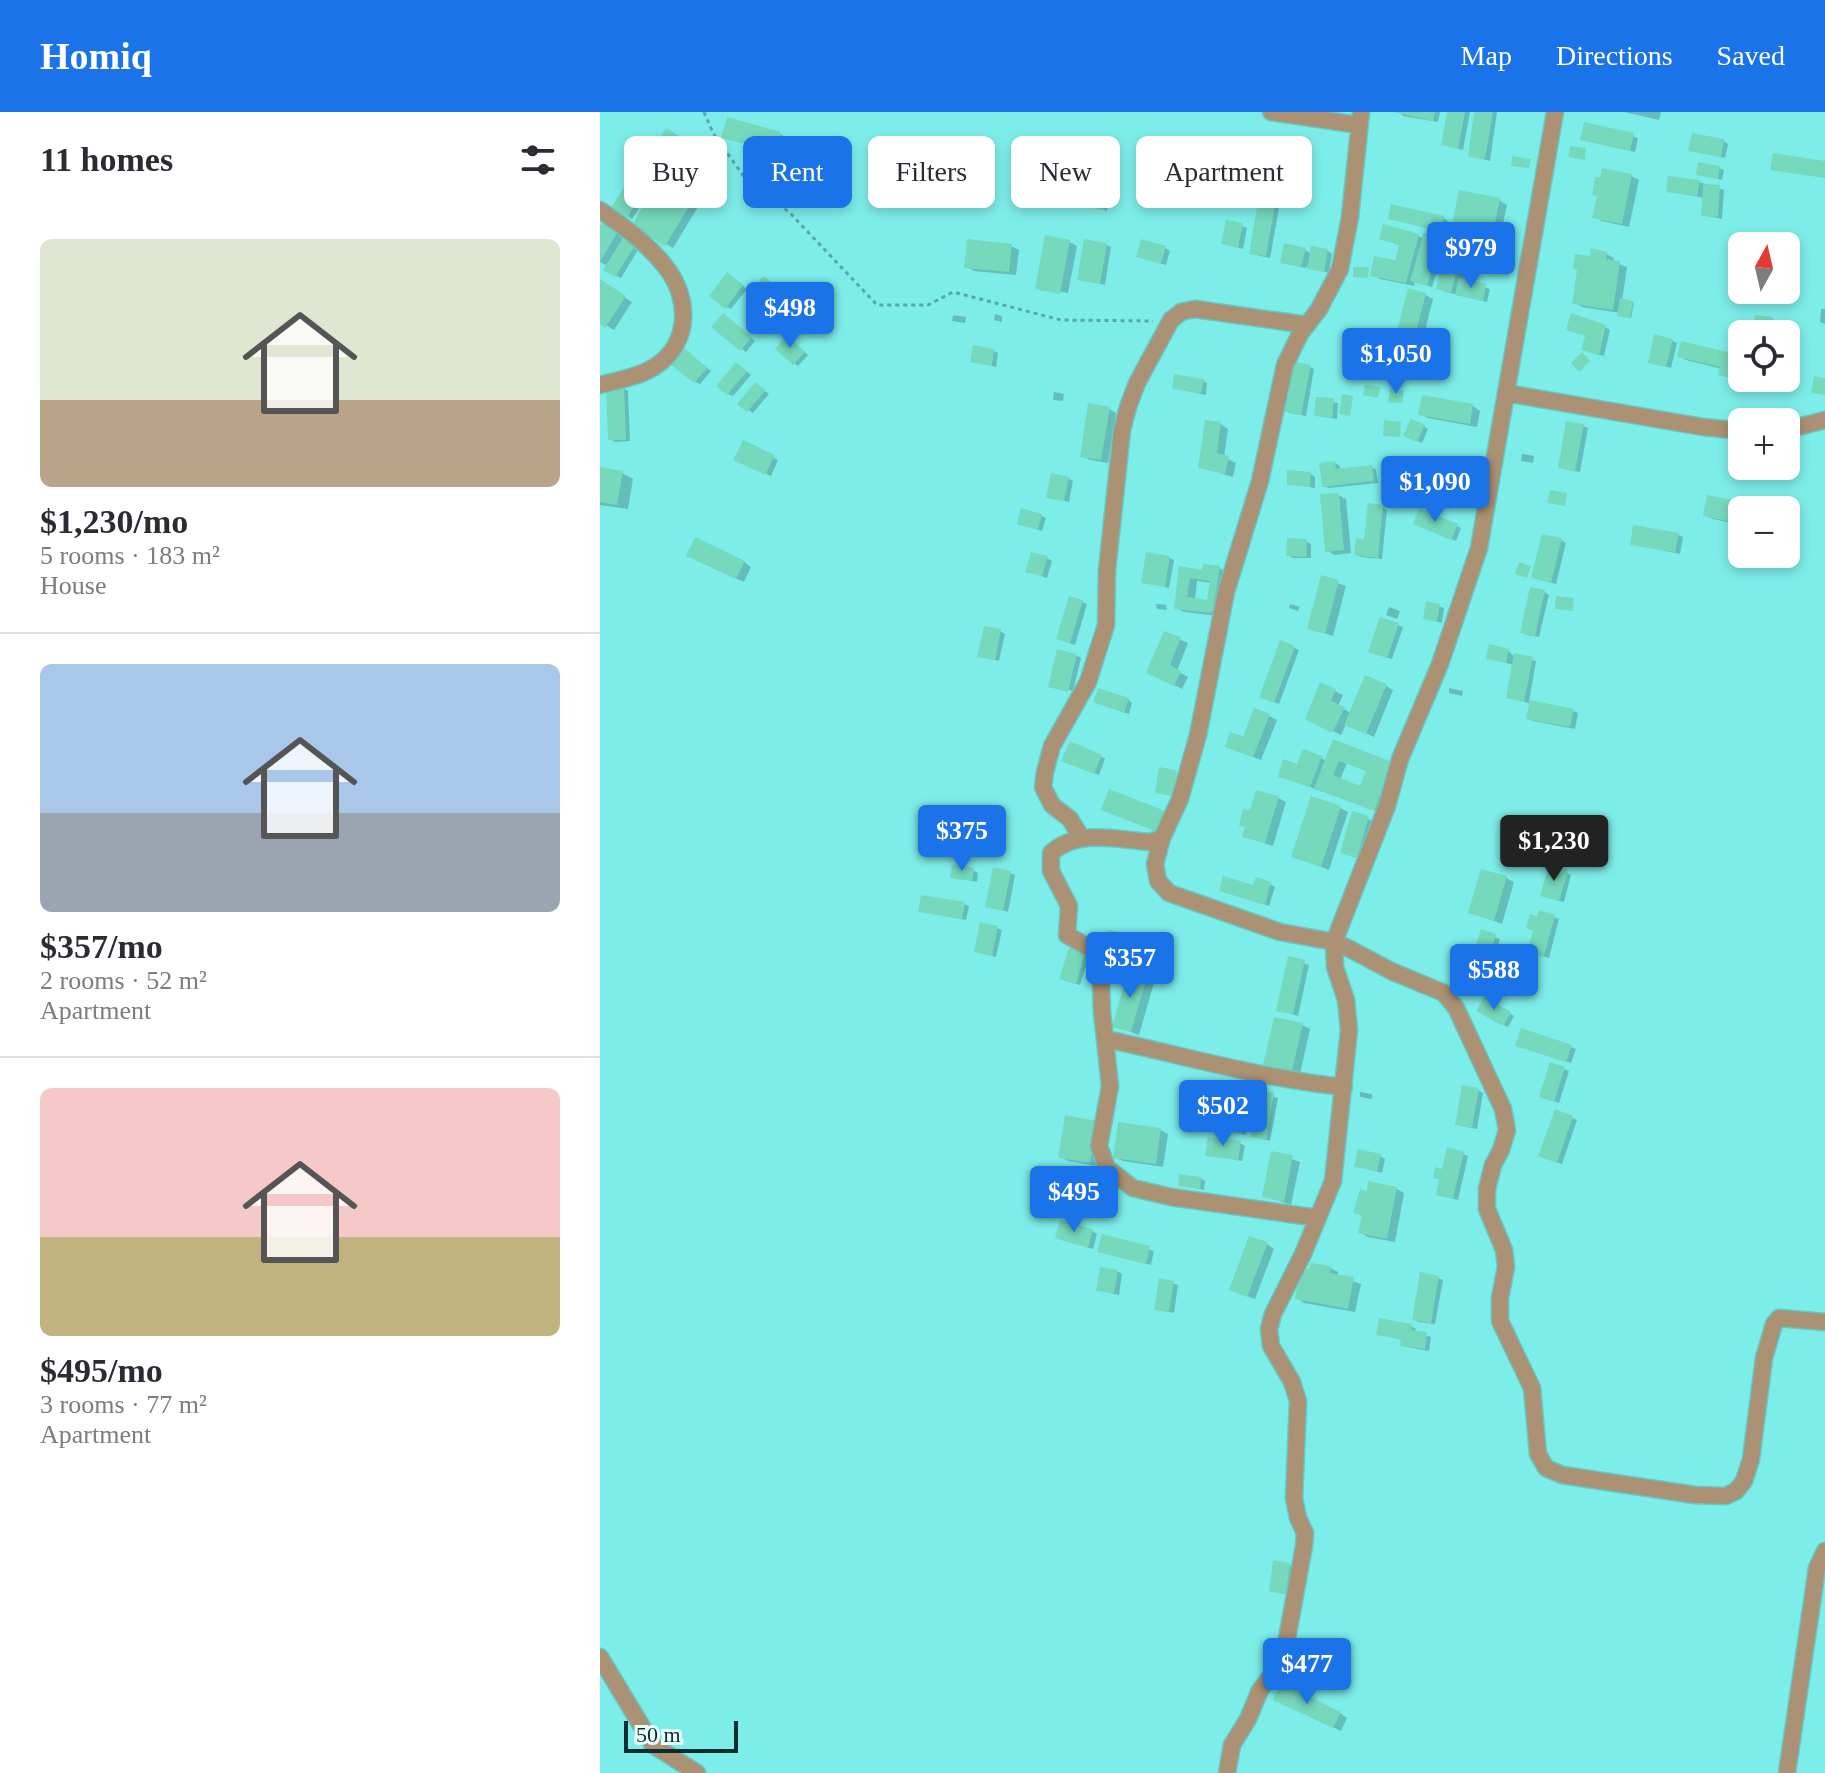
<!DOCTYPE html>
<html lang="en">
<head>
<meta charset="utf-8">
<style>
	:root { --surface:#fff; --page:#f7f7f7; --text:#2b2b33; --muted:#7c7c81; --line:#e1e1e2; --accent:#1a73e8 }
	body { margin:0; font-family:"Times New Roman",serif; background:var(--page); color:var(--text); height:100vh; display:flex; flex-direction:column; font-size:30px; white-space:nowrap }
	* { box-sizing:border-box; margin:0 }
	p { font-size:26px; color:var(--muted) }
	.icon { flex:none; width:44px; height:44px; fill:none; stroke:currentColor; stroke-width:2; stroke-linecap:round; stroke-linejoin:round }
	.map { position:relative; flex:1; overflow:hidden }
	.details { display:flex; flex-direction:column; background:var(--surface); width:600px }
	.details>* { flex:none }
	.guide { position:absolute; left:24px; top:24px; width:760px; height:72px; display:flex; gap:16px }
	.needle { width:52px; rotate:8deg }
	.tools { position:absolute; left:1128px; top:120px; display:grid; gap:16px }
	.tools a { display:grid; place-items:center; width:72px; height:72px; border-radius:12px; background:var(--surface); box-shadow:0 4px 12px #0003; font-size:40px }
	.scale { position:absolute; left:24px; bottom:20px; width:114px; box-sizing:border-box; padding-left:8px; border:4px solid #082e2d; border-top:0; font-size:22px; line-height:28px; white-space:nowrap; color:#082e2d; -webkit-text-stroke:6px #e9fdfc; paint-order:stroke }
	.price { position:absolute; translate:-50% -68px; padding:0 18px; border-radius:8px; background:var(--accent); color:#fff; font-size:26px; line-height:52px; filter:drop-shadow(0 2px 4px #0008) }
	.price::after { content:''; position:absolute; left:50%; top:48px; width:24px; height:18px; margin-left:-12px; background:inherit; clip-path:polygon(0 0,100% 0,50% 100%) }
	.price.active { background:#222; color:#fff }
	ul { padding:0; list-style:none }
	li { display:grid; align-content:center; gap:16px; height:424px; padding:0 40px }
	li+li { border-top:2px solid var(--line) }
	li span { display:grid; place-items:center; height:248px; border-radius:12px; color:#555 }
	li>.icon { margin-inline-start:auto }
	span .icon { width:144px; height:144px; fill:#fffc; stroke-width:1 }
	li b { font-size:34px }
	h2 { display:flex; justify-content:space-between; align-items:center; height:96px; padding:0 40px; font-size:34px }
	.tag { padding:0 28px; border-radius:12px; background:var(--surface); box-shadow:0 4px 12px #0003; font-size:28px; line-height:72px }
	.tag.active { background:var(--accent); color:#fff }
	header { display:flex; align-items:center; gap:48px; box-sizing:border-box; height:112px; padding:0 40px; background:var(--accent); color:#fff }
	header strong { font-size:38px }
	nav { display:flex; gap:44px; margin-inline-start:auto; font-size:28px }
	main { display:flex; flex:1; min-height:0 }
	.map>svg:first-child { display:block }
</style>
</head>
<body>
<header>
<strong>Homiq</strong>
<nav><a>Map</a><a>Directions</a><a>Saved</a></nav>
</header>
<main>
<section class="details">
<h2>11 homes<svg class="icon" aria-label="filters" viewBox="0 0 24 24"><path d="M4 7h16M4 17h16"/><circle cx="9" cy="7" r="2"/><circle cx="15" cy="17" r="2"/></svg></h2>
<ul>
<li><span style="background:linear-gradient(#dfe7d0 65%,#b9a48a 0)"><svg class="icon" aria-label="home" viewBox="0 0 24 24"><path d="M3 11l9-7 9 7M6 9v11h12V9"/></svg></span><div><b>$1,230/mo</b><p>5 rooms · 183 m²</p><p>House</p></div></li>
<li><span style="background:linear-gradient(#a9c7e8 60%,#9aa5b1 0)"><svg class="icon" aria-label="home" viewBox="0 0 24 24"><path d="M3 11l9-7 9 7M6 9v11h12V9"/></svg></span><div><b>$357/mo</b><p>2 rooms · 52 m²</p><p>Apartment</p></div></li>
<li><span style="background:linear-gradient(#f6c9c9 60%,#c2b280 0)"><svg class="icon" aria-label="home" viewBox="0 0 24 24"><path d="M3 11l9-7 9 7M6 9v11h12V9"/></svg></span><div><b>$495/mo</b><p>3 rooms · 77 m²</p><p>Apartment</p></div></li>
</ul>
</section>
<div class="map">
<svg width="1225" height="1661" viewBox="0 0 1225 1661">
	<rect width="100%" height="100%" fill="#7dede9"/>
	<path fill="#0003" fill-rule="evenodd" d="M799,0H840L838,10L803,4Z
		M849,0H870L863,38L843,32Z
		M876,0H897L890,49L870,44Z
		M1024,0H1061L1059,8Z
		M986,12L1038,26L1035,40L987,29Z
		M66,18L82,28L59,65L43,55Z
		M180,22L188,26L183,43L124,25Z
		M1123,29L1128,32L1125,46L1090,38Z
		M494,42L499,45L496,60L460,51Z
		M667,43L690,49L684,82L661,76Z
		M1119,56L1124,58L1122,68L1098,62Z
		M72,60L96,73L91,82L67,69Z
		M34,63L53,74L32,107L14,95Z
		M1031,64L1039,68L1029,115L1002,109L994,105Z
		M483,67L488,70L486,86L460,80Z
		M494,70L511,75L507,99L490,94Z
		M1099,70L1124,78L1122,107L1103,103L1104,86L1068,79Z
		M63,75L98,95L73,136L35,113L51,96Z
		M675,88L680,91L670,146L656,143L651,141Z
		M899,88L907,93L899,129L861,121L853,117Z
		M790,106H843L848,109L845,121Z
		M5,110L41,133L21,166L6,158L8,154L0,150V118Z
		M627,110L647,116L643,137L623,131Z
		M818,124L824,127L845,130L832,175L815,169L814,174L780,167L773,163L797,150L801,134L782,126Z
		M469,130L477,134L468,181L443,177V179L437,176Z
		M850,132L904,145L912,150L908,163L867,153L863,168L890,177L887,190L846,180L838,176Z
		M506,133L511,135L505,173L479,167Z
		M411,134L419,138L416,163L374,159L366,154Z
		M565,136L570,139L566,153L543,146Z
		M705,138L712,142L728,139L732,142L729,161L707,154L706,156L687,152Z
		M1006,142L1014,146L1013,150L1027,155L1022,189L1034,191L1031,206L1021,204L1020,201L982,195L975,191L991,147Z
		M132,166L147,177L131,197L126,195Z
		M169,169L188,187L190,184L207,194L193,215L176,204L181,198L173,193Z
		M0,170L32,190L14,218L0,210Z
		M825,183L833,187L820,239L796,230Z
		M1221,197H1225V212L1220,210Z
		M395,202L402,204V210L394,208Z
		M353,203L366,205L365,211L352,209Z
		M128,206L155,229L146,240L114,215Z
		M1172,207L1198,219L1193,248L1186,247V222H1154Z
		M1005,215L1010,218L1004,244L988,240L987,224Z
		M192,229L208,243L198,254L194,251Z
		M1072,229L1077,231L1071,256L1055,252Z
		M394,239L398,241L396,255L372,249Z
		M90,242L111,259L100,272L95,270Z
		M1079,244L1139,245L1142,246V270L1120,262L1122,257L1086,248Z
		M141,255L151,263L133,284L128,282Z
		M710,255L714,257L706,304L690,301L685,298Z
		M603,269L607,271L606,283L574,276Z
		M160,275L169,282L153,301L140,292Z
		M23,276L28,279L30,329L15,330L10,327Z
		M454,280L464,282L463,289L453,288Z
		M718,287L738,291L737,307L717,303Z
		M873,294L880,299L877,315L828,306L820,302Z
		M509,297L516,301L508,351L490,348L482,344Z
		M606,310L621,312L628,317L624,345L636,351L633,365L600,355Z
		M824,314L828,317L822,331L806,323Z
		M983,314L988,316L980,360L964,357L960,355Z
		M144,331L178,348L171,364L136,347Z
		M922,342L934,344L933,351L921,349Z
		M735,351L740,354V359L772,355L776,358L778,371L729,376L724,374Z
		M0,357L22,361L33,367L28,397L0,393Z
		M711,362L715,365V376L689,372Z
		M468,366L473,369L469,390L449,385Z
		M738,383L746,387L751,441L734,443L727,438Z
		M1109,385L1167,396L1170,398H1142V413L1113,407L1105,403Z
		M783,395L787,398L782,447L761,445L756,442L766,429Z
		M442,404L446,406L442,419L424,413Z
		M820,414H857L861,416L856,429Z
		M1078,423L1083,425L1080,442L1032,432Z
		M961,428L966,431L956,472L938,467Z
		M706,429L711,432V446H693L688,443Z
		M447,446L452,449L447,466L432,461Z
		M569,446L574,448L569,476L543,470Z
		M96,448L144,450L151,455L144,470Z
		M581,456L604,460L619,456L627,460L619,504L584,500L576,496ZM597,469L612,471L609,490L595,488Z
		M723,466L746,474L733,524L709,516Z
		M944,480L949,483L939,525L927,523L922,520Z
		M482,490L487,492L475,533L463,529Z
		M828,491L844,496L842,511L825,506Z
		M556,492L566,493L567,498L557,497Z
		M690,492L700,495L698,499L689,496Z
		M789,495L800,499L797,507L786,503Z
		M798,513L803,515L792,547L775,542Z
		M400,519L405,522L399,549L380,544Z
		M565,521L588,531L577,559L588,565L582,577L556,564Z
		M681,530L699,538L679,592L666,587Z
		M908,538L912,543L936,549L929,590L973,599L978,601L975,617L933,609L928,606L931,592L908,585L914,553L888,546Z
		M477,544L481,546L473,579L452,574Z
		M786,574L793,578L774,625L746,612L741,623L708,606L735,579L743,583L738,594L751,601Z
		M849,576L863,579L862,584L849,581Z
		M528,588L532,591L529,602L500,592Z
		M669,604L677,608L661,648L635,638Z
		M734,630L791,652L782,701L685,666L699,655L721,646L726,649ZM747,651L768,659L761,676L740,668Z
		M501,644L505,647L499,663L469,651Z
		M678,686L686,690L673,734L644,724L647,716L641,713L651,701Z
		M740,696L748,700L729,758L693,744Z
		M754,702L773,709L762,747L747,742Z
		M373,758L378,761L377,770L352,765Z
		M410,761L415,763L408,800L388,794Z
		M967,761L971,763L964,790L947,786Z
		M906,766L914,770L902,812L870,800Z
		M670,772L675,775L669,794L626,780Z
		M364,792L369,794L366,808L320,799Z
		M940,800L959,807L949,846L934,842L935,819Z
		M397,816L402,818L396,845L377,839Z
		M882,820L900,827L887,870L873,866Z
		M511,821L559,835L555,850L507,835Z
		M470,838L489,845L480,873L466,869Z
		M689,847L709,853L698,904L678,898Z
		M531,857L555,867L539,923L514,914Z
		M885,887L914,904L908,915L878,898Z
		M702,913L710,917L700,962L673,957L666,952Z
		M922,935H971L976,937L971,951Z
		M951,952L969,959L959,991L946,986Z
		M878,978L883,981L877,1017L861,1014L857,1012Z
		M760,980L772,982V987L760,985Z
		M661,981L678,986L670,1029L652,1024Z
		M956,1000L977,1008L962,1052L945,1046Z
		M643,1007L648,1009L646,1023L593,1014Z
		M504,1015L497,1054L468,1049L460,1045Z
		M560,1018L568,1022L563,1055L523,1049L515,1045Z
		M640,1031L645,1034L642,1049L608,1043Z
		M673,1041L700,1050L691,1093L664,1084Z
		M863,1042L868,1044L858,1088L842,1084L841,1068L835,1065Z
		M780,1044L785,1047L782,1061L756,1054Z
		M600,1066L605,1069L604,1078L580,1073Z
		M770,1072L797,1077L804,1081L795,1130L768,1125L760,1120L763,1105L756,1100L768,1081Z
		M492,1119L497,1122L493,1137L462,1128Z
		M503,1125L554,1139L551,1153L500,1139Z
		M667,1132L674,1137L655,1187L639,1181Z
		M730,1156L738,1160V1164L761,1172L755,1200L704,1191L697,1186Z
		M517,1159L522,1162L519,1183L498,1178Z
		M838,1166L843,1168L835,1212L818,1210L814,1207Z
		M561,1168L578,1173L574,1201L556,1197Z
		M811,1214L816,1217L815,1220L831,1225L829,1239L807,1235L803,1233V1228L778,1222Z
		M675,1451L694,1455L691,1483L671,1479Z
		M683,1592L740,1601L747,1606L741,1619Z"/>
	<path fill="#76d9bc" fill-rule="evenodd" d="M793,0H835L833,9Z
		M847,0H865L858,37L841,33Z
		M874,0H893L885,47L868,45Z
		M127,5L181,20L176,40L121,26Z
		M984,10L1034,21L1030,39L980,28Z
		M66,16L79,24L53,64L40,56Z
		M1092,21L1124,27L1121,45L1088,39Z
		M461,33L495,40L491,59L458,52Z
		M970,34L986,36L985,48L968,45Z
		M665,41L686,44L679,81L658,77Z
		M1173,41L1225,49V66L1170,58Z
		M912,44L931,47L929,56L911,54Z
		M1098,50L1120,54L1118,67L1096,63Z
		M1002,56L1032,62L1022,112L992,106L997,84L992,83L995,65H1000Z
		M71,57L92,69L86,81L64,70Z
		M34,60L49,70L27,106L11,96Z
		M460,62L484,65L481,84L458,81Z
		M1068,64L1100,68L1097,84L1066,80Z
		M493,68L507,70L503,98L488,95Z
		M63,72L92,89L65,134L32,114L45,90L50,93Z
		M1103,72L1120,73L1118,105L1101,104Z
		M859,78L900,86L892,126L851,118Z
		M659,84L676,87L666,144L649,142Z
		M791,92L844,104L840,119L788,107Z
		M4,107L20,116L0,150V114Z
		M626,108L643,111L638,136L621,132Z
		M783,112L819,122L806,171L770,164L774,144L795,148L799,133L779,127Z
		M26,121L38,129L15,165L3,158Z
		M824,121L842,126L827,174L810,169Z
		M445,123L470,128L460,182L435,177Z
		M367,127L412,132L409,160L364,156Z
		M484,127L507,131L500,172L477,168Z
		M541,127L566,134L561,152L536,145Z
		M848,130L905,143L901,160L859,150L851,181L836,177Z
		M684,131L706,136L701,155L680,151Z
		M711,134L728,137L724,160L707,157Z
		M991,136L1007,140L1006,147L1020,149L1013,198L972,192L977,158L973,157L975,142L990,144Z
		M753,155H769L768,166L753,165Z
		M127,160L143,173L125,197L109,184Z
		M164,164L184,182L172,195L152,176Z
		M859,166L886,172L883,189L855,183Z
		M0,167L26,184L5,216L0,212Z
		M808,176L826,181L812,236L794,231Z
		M189,181L203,190L188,214L174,205Z
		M1020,186L1033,189L1030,206L1017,204Z
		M123,201L152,225L140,239L111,215Z
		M971,201L1006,213L999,243L981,238L985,224L966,218Z
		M1155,203L1173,205L1172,213L1175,214L1176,210L1191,213L1188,232L1186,222H1152Z
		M1054,222L1073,227L1066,255L1048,251Z
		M187,223L205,240L193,253L175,237Z
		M1081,229L1140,243L1134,267L1118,263L1120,255L1077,245Z
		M373,233L394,237L392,254L370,250Z
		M85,237L107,256L94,271L71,253Z
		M982,240L990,249L979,260L971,251Z
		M692,249L711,253L701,303L683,299Z
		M136,250L147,259L127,283L116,274Z
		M574,262L604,267L601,281L572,277Z
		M1214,264L1225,266V283L1211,281Z
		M155,270L166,278L147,300L137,292Z
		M765,273L780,275L778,286L763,283Z
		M24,274L26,328H8L6,275Z
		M790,277L804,279L802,291L788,290Z
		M742,282L753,284L750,304L739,302Z
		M822,283L873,292L870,312L818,303Z
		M716,285L734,286L732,306L714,304Z
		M488,291L510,295L501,348L480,345Z
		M811,307L825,313L817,330L803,324Z
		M605,308L621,310L617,341L629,344L625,362L598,356Z
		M784,308L801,310L800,325L783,324Z
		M966,309L984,312L975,359L958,356Z
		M143,328L175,343L165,363L133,348Z
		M735,349L736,357L772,353L774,369L722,375L719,351Z
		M0,355L23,359L17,393L0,390Z
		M687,358L711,360L710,375L687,373Z
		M451,361L469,365L464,389L446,386Z
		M950,378L967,381L965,394L947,391Z
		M739,381L744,438L725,440L720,382Z
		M1107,383L1168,395L1167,398H1142V412L1103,404Z
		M768,391L783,393L778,446L754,443L756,426L764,427Z
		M421,396L442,402L438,418L417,412Z
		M819,396L858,412L851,428L813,412Z
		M1033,413L1079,421L1075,440L1030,433Z
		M942,422L962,426L951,471L931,466Z
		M95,425L145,449L136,467L86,444Z
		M687,426L707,427L706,445L686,444Z
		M431,440L448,444L442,464L425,460Z
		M546,440L570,444L565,475L541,471Z
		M919,450L931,454L927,466L915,462Z
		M603,452L620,454L613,498L610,501L574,497L579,454L602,458ZM590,466L610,469L607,488L587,485Z
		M721,463L739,468L725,522L707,517Z
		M930,475L945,478L935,524L920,521Z
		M469,484L483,488L470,531L456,527Z
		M956,484L974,486L973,499L955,497Z
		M826,489L840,492L837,510L823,507Z
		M780,505L799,511L787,546L768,540Z
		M384,514L401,517L395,548L377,545Z
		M564,519L581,525L570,553L581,559L574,574L546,561Z
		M680,528L695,534L674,591L659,585Z
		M889,532L909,537L906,551L886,547Z
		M457,537L477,542L468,580L448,575Z
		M914,541L933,545L924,590L906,586Z
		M765,563L787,572L766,622L744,613Z
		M720,570L736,577L731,589L745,595L732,621L705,607Z
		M498,576L529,586L524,601L493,590Z
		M930,588L974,597L970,615L926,607Z
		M654,596L670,602L653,645L625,635L630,620L643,624Z
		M733,627L792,650L774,699L714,676ZM739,649L766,659L760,674L733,663Z
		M470,629L502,643L494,662L461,649Z
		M703,637L722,644L710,675L678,665L683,647L697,652Z
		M559,655L577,658L573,684L555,681Z
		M509,677L565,699L557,720L501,698Z
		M656,678L679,684L665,731L642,725L645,715L639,714L643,697L650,698Z
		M711,684L741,694L721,755L691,745Z
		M752,699L769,704L757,746L740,741Z
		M352,753L374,756L372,769L350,766Z
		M949,753L968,759L959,789L940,784Z
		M393,755L411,759L403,799L385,795Z
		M881,757L907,764L894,809L868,801Z
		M623,764L653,773L656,765L671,770L665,793L619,779Z
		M321,783L365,790L362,807L318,800Z
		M939,798L955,803L944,844L927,840L933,819L926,816L930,802L937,804Z
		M380,810L398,814L392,844L374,840Z
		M881,817L896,822L882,869L866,864Z
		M509,818L555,830L551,849L505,836Z
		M469,836L485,840L476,872L459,867Z
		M688,844L705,848L693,902L676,899Z
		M529,855L548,861L531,920L512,915Z
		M884,885L911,900L903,914L876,899Z
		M674,905L703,911L692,959L663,953Z
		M921,916L972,933L966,950L915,934Z
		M950,950L965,955L954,990L939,985Z
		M862,973L879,976L872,1016L855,1013Z
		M659,978L674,981L666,1028L650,1025Z
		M593,997L644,1005L641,1022L591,1015Z
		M955,997L973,1004L957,1051L938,1044Z
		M465,1003L497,1009L490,1051L458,1046Z
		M518,1010L561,1016L556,1052L513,1046Z
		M608,1025L641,1029L638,1048L605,1044Z
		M847,1035L864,1040L853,1087L836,1083L839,1067L833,1066L835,1055L842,1057Z
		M758,1037L781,1042L777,1059L754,1055Z
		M671,1039L693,1043L684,1090L662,1085Z
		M579,1062L601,1065L600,1077L578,1074Z
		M768,1069L797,1075L787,1127L758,1121L762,1103L753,1101L760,1077L767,1079Z
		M460,1108L493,1117L488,1136L455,1126Z
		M502,1122L550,1134L546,1152L497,1140Z
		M649,1124L668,1130L647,1185L629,1178Z
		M711,1151L731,1154L730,1161L754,1165L748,1197L695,1187L701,1155L709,1157Z
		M500,1155L518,1158L514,1181L496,1179Z
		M820,1160L839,1164L831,1211L812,1208Z
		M559,1166L574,1169L569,1200L554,1198Z
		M779,1206L812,1212L811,1218L827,1220L825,1237L800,1234L801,1227L776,1223Z
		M673,1448L690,1451L686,1482L669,1480Z
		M681,1571L741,1600L733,1616L673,1588Z"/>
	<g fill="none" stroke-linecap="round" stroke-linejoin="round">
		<g stroke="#66c7c3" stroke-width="19">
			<path id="minor" d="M671,0L759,13
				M761,0L750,105L740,157L719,197L700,222L685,253L660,369L626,480L598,623L580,687L562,726L555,752L558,769L569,781L680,820L734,830L750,837L791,859L844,881L856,896L903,997L907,1018L901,1038L893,1053L887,1077V1097L904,1138L906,1155L900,1186V1209L932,1276L938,1342L946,1356L962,1363L1095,1383L1126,1384L1136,1379L1144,1369L1151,1347L1164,1246L1174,1212L1179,1206L1225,1210
				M0,98C23,114 47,131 65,154C93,189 90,238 47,259C33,266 15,269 0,273
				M906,281L1103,315L1142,319
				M1186,318L1225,308
				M481,725L470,707L452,693L443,675L445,660L452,634L488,570L506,513L507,458L522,318L528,295L537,271L571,208L581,200L595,197L707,213
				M562,726L551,730C517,728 479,716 451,741V759L469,794L467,823L495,839L500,849L502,900L510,974L499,1034L507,1056L533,1076L571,1085L718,1106
				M506,927C585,944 664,967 744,975
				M0,1545L53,1633L97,1661
				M627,1661L632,1633L648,1607L660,1578L683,1548L704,1434L705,1421L698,1406L694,1386L698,1289L692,1270L671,1234L669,1217L673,1202L703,1142L733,1069L749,918L746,888L735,855L734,830L787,694L800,647L840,552L879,436L955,0
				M1187,1661L1217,1456L1225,1439"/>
		</g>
		<path stroke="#54aaa7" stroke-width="3" stroke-dasharray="4 4" stroke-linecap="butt" d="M104,0L113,21L145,66L190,101L277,193H328L353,180L461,208L553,209"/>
		<use href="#minor" stroke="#ac9274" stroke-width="16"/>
	</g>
</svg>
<div class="tools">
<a><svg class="needle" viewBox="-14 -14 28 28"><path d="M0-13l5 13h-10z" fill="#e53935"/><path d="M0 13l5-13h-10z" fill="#7c7c81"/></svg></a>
<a><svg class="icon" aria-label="locate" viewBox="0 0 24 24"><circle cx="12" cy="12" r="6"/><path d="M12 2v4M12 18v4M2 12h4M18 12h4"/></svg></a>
<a>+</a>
<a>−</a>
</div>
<div class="scale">50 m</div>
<b class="price" style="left:871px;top:178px">$979</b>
<b class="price" style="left:190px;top:238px">$498</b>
<b class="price" style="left:796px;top:284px">$1,050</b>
<b class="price" style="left:835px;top:412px">$1,090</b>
<b class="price" style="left:362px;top:761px">$375</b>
<b class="price active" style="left:954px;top:771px">$1,230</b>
<b class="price" style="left:530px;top:888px">$357</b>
<b class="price" style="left:894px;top:900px">$588</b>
<b class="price" style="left:623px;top:1036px">$502</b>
<b class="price" style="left:474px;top:1122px">$495</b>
<b class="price" style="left:707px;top:1594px">$477</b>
<div class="guide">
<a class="tag">Buy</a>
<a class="tag active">Rent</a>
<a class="tag">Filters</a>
<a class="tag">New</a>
<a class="tag">Apartment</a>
</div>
</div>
</main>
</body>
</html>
